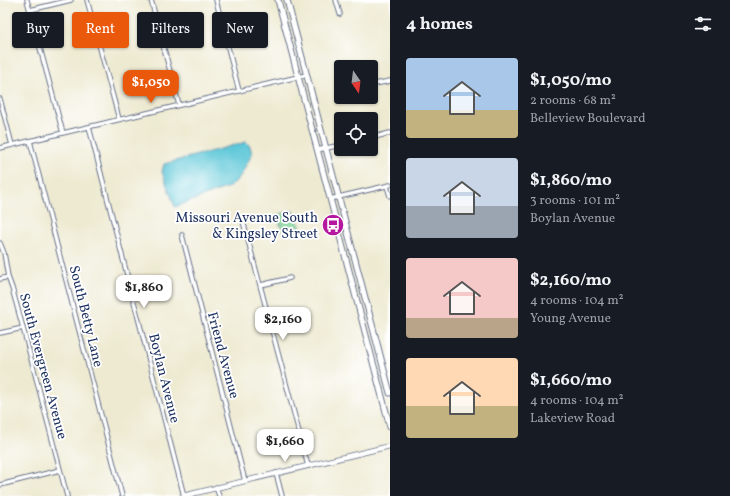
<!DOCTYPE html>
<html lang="en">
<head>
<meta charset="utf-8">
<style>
	:root { --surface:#171b24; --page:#242831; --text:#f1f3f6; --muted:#9ea1a6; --accent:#ea580c }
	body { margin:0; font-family:Vollkorn,serif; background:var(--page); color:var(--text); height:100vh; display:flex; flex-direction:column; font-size:15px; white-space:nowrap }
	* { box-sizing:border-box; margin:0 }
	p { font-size:13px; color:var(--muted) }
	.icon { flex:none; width:22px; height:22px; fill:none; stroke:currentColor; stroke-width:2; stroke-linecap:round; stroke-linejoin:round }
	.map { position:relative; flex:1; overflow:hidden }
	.drawer { display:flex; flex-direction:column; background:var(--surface); width:340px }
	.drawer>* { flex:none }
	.banner { position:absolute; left:12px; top:12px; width:318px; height:36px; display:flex; gap:8px }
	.needle { width:26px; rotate:166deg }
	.controls { position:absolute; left:334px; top:60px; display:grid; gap:8px }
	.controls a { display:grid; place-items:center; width:44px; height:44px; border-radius:4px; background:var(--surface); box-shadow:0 1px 3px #0004; font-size:20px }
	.price { position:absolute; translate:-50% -34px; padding:0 9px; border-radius:8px; background:#fff; color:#222; font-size:13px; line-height:26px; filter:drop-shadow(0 1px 2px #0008) }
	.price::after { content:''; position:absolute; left:50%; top:24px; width:12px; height:9px; margin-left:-6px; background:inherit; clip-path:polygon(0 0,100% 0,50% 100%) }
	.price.active { background:var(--accent); color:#fff }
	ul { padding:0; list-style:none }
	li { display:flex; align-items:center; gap:12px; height:100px; padding:0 16px }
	li span { display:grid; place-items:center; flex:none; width:112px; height:80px; border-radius:4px; color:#555 }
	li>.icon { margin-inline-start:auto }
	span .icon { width:48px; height:48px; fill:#fffc; stroke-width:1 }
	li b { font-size:17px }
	h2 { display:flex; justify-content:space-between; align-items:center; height:48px; padding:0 16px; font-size:17px }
	.tag { padding:0 14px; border-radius:4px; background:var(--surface); box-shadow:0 1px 3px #0004; font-size:14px; line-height:36px }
	.tag.active { background:var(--accent); color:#fff }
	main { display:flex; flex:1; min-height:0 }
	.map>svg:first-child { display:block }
</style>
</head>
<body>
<main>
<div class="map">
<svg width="390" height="496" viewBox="0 0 390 496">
	<rect width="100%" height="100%" fill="#fff"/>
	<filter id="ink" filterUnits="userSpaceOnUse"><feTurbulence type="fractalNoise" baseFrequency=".025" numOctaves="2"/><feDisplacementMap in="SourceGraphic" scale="8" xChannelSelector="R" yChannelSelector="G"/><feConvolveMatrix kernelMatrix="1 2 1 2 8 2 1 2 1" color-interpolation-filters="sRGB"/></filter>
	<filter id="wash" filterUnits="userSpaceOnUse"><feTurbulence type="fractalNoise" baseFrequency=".012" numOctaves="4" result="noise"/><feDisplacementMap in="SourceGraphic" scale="16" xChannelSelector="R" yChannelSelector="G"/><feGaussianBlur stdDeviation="0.9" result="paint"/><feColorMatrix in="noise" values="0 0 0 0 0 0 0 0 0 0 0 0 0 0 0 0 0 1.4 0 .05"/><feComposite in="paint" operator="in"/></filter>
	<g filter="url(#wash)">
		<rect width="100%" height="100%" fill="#eeead2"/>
		<path fill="#7dd295" stroke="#4c807a" d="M293,211L302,230L285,235L276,215Z"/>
		<path fill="#5dc7d8" stroke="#3c7b9b" d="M246,142L250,146L252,154L241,175L231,186L175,207L162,172L164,164Z"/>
	</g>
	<g filter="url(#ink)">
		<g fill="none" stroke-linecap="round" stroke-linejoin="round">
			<g stroke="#657087" stroke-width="5.5">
				<path id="street" d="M27,0L63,133
					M87,0L119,119
					M151,0L179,105
					M216,0L239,91
					M336,0L340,14
					M30,10L71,0
					M375,84L390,81
					M0,99L12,145
					M89,127L184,496
					M371,138L390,133
					M30,141L122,496
					M0,148L306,75
					M317,150L341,145
					M387,186L390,196
					M330,199L390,185
					M243,221L308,466
					M182,235L245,481
					M0,243L4,253L8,277L12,288L23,328L67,496
					M0,279L8,277
					M261,285L290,278
					M0,333L23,328
					M276,473L282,496
					M0,485L60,470
					M216,487L219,496"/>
			</g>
			<g stroke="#657087" stroke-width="6">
				<path id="secondary" d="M183,496L390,446"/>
			</g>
			<g stroke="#657087" stroke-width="7">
				<path id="primary" d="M278,0L390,427
					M287,0L390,393"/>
			</g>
			<use href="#street" stroke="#fff" stroke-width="3.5"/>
			<use href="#secondary" stroke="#fff" stroke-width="4.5"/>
			<use href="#primary" stroke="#fff" stroke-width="5"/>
		</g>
	</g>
	<defs>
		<g id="bus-disc" transform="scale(1.15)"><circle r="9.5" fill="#b5179e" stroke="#fff"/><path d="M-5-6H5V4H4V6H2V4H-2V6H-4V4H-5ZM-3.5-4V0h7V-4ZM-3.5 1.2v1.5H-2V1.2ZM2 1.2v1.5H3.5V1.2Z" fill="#fff"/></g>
	</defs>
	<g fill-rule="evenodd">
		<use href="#bus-disc" x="333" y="225"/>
	</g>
	<g text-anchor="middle" stroke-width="3.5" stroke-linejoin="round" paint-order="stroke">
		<g font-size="14" fill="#1b2f5e" stroke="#fff" text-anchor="end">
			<text x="318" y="222">Missouri Avenue South<tspan x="318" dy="16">&amp; Kingsley Street</tspan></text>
		</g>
		<g font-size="14" fill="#1b2f5e" stroke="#fff">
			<text transform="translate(87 316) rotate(76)" y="5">South Betty Lane</text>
			<text transform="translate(224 355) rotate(75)" y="5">Friend Avenue</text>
			<text transform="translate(44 366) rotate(75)" y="5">South Evergreen Avenue</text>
			<text transform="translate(165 378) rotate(76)" y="5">Boylan Avenue</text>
		</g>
	</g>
</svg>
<div class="controls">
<a><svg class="needle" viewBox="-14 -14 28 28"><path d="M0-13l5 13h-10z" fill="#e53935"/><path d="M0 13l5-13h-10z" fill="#9ea1a6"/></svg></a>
<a><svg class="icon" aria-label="locate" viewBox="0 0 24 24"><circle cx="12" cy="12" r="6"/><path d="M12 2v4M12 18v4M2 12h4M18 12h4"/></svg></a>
</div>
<b class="price active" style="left:151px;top:104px">$1,050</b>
<b class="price" style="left:144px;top:309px">$1,860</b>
<b class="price" style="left:283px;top:341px">$2,160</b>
<b class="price" style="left:285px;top:463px">$1,660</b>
<div class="banner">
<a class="tag">Buy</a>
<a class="tag active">Rent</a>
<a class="tag">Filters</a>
<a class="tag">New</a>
</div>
</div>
<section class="drawer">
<h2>4 homes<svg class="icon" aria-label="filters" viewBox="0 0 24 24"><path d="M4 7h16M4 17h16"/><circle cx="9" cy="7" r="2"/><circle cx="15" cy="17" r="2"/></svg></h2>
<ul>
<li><span style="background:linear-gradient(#a9c7e8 65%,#c2b280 0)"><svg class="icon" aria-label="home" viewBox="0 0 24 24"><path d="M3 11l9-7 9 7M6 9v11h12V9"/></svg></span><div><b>$1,050/mo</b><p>2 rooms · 68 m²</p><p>Belleview Boulevard</p></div></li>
<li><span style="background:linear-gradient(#c9d6e8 60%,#9aa5b1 0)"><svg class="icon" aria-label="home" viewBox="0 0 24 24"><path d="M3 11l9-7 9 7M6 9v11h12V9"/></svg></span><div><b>$1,860/mo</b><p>3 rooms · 101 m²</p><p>Boylan Avenue</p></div></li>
<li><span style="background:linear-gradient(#f6c9c9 75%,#b9a48a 0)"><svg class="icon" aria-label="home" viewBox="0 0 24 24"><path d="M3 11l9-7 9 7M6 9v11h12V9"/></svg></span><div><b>$2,160/mo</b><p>4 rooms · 104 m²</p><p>Young Avenue</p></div></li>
<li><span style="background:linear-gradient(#ffd9b3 60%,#c2b280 0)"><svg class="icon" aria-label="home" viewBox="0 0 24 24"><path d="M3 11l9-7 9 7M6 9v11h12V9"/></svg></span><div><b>$1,660/mo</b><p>4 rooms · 104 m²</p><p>Lakeview Road</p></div></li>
</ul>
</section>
</main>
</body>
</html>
